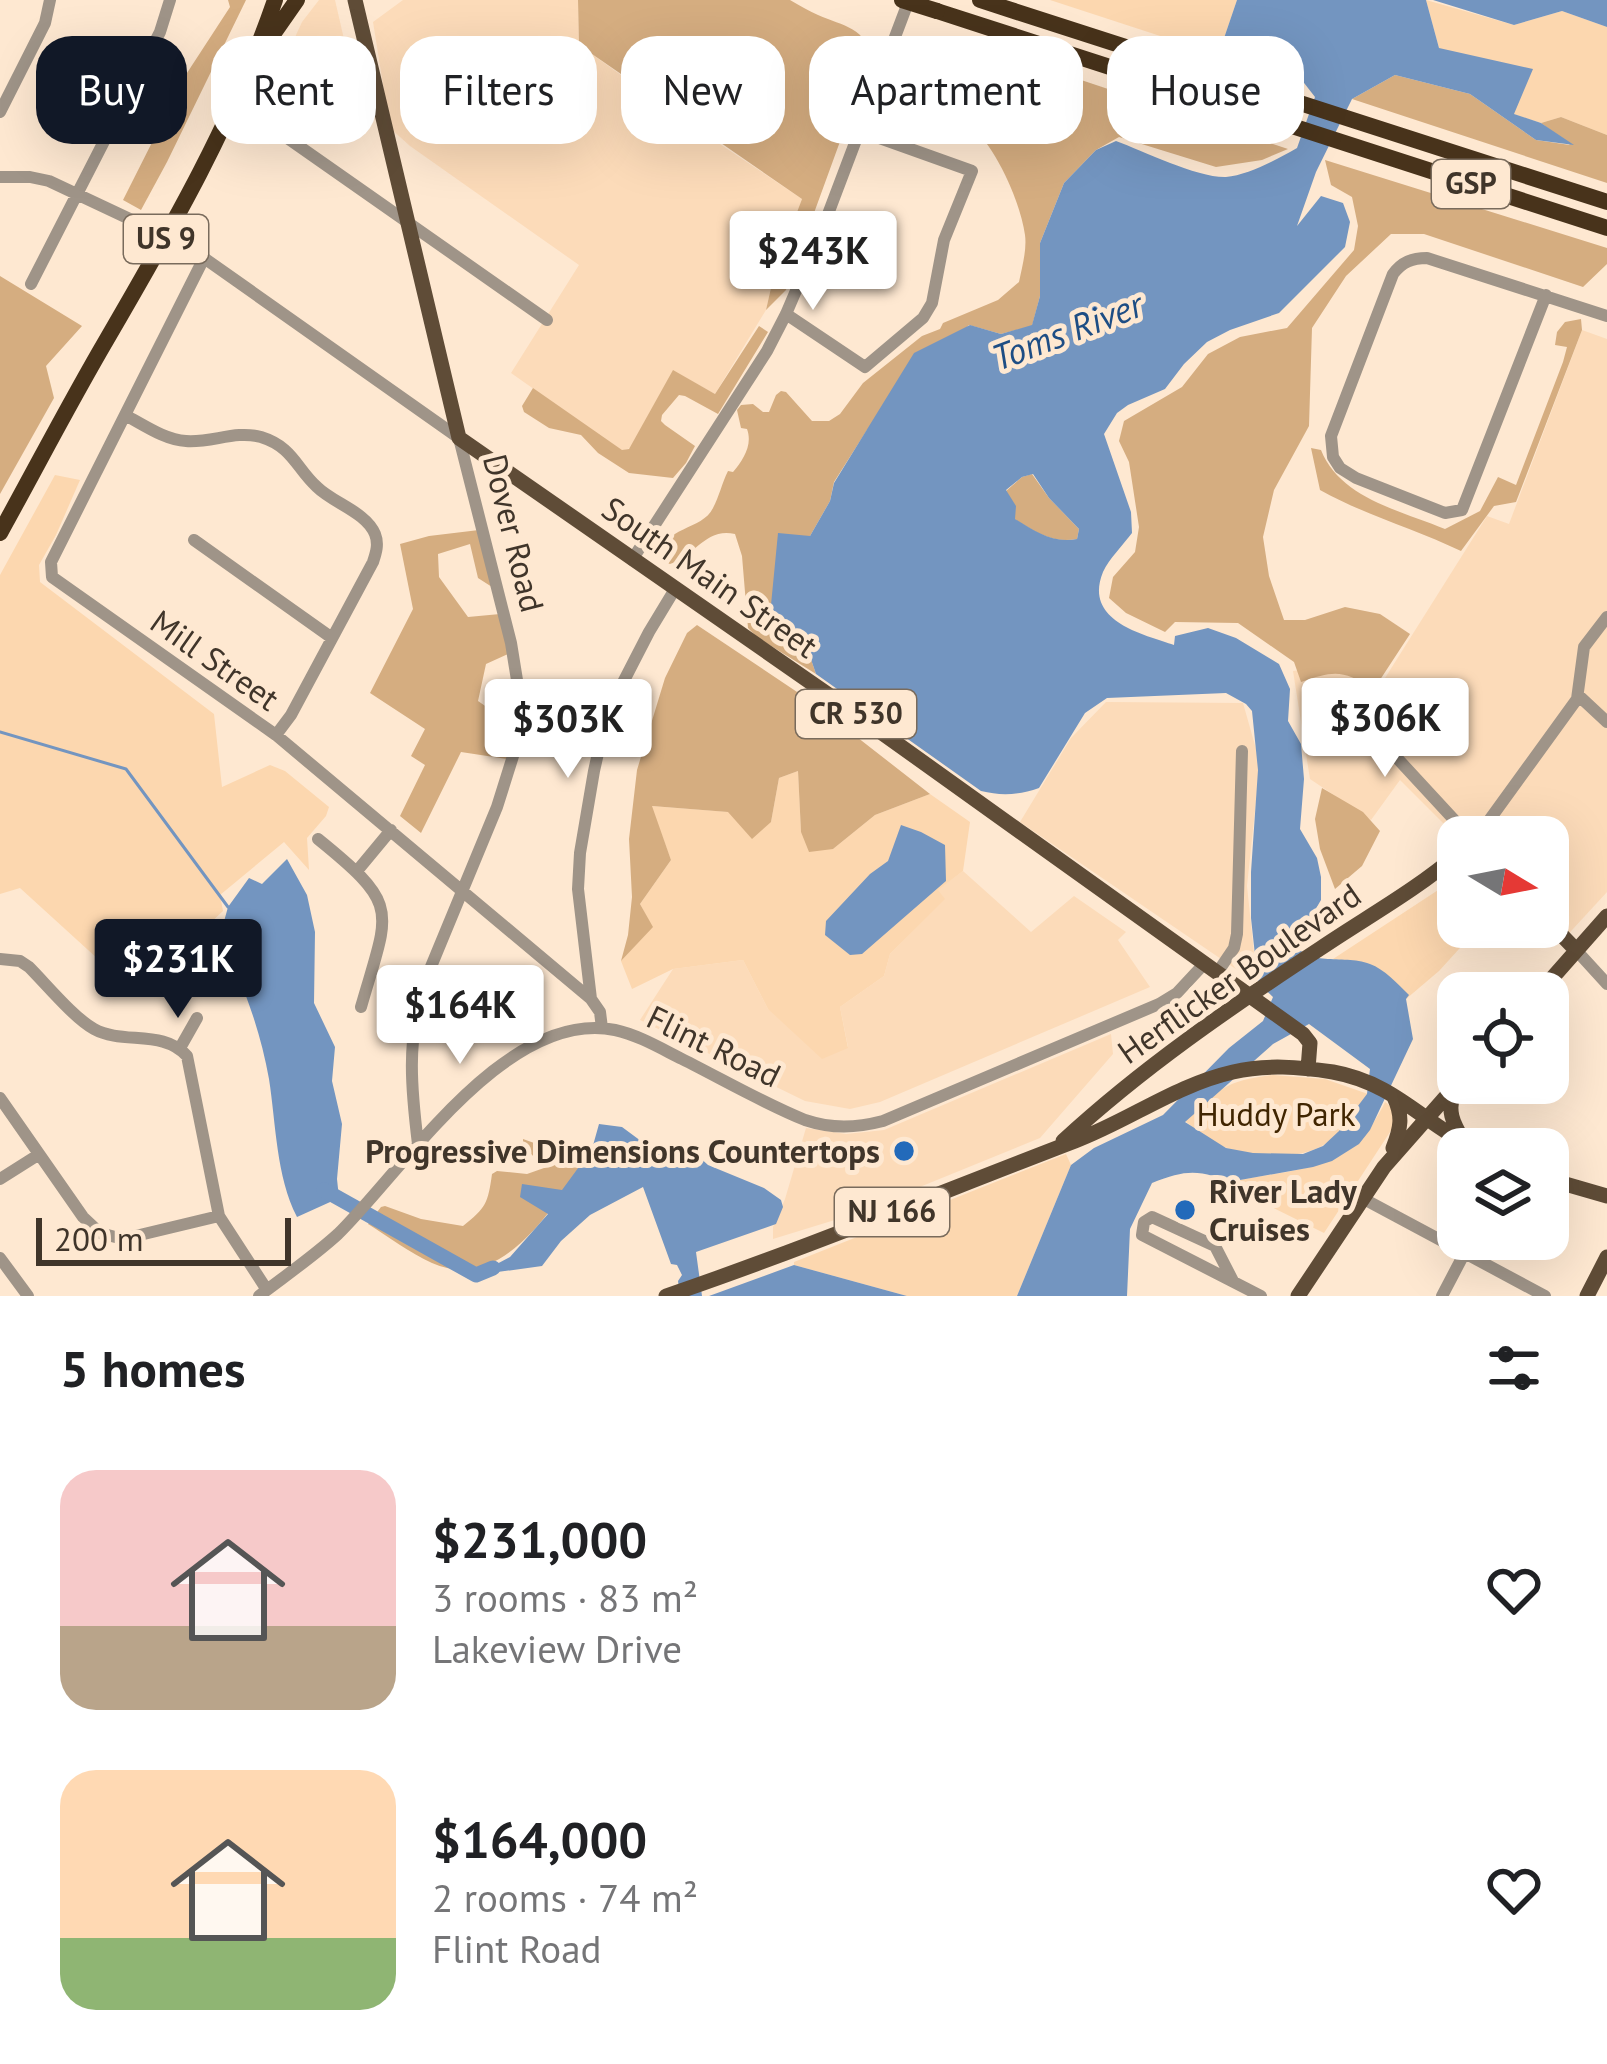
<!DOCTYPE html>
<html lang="en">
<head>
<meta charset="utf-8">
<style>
	:root { --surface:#fff; --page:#f6f6f6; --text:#202124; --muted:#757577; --accent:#111827 }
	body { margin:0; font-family:"PT Sans",sans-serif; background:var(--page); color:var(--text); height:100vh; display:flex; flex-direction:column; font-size:45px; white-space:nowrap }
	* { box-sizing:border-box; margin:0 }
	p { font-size:39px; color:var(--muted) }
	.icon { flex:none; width:66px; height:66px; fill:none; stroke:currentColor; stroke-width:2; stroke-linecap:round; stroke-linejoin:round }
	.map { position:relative; height:1296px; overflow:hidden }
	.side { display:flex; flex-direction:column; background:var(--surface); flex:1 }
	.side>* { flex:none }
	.banner { position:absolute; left:36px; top:36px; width:1536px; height:108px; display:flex; gap:24px }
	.needle { width:78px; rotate:100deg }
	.fabs { position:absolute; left:1437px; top:816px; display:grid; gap:24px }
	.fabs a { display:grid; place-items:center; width:132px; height:132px; border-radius:24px; background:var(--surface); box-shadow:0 12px 48px #0002; font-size:60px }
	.scale { position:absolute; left:36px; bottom:30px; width:255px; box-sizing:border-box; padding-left:12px; border:6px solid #40352a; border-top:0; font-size:33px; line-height:42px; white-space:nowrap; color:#40352a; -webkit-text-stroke:9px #fee8d1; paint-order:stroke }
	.price { position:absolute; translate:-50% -102px; padding:0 27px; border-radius:12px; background:#fff; color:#222; font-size:39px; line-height:78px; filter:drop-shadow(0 3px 6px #0008) }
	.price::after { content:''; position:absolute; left:50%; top:72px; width:36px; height:27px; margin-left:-18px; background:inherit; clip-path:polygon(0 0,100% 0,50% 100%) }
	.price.active { background:var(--accent); color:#fff }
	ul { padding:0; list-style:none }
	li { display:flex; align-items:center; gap:36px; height:300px; padding:0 60px }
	li span { display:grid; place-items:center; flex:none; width:336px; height:240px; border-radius:36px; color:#555 }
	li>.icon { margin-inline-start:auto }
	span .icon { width:144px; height:144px; fill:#fffc; stroke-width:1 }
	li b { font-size:51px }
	h2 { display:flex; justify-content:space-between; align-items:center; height:144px; padding:0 60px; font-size:51px }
	.chip { padding:0 42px; border-radius:36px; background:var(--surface); box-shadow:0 12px 48px #0002; font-size:42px; line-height:108px }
	.chip.active { background:var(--accent); color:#fff }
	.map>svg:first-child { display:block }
</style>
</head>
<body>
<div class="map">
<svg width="1607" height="1296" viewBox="0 0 1607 1296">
	<rect width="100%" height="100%" fill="#fee8d1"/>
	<path fill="#fcdbb9" d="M319,0H335L358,100L341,98L316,125L289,115L278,121L261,111L302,22Z
		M403,0H578L579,45L684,120L802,199L775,269L766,310L715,394L673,371L630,448L622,451L511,373L579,265L410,146L390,128L373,22Z
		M1582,330L1607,339V892L1561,942L1548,927V837L1458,838L1400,780L1371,820L1310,779L1293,671L1348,663L1380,686L1487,516L1509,524Z
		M1106,702L1243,703L1260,763L1247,886L1256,972L1249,978L1020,822L1071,738Z
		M963,871L1031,932L1074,896L1126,932L1118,940L1150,987L880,1102L850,1109L805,1101L640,1020L673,969L743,960L768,1009L848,1047L840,1007L884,976L890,954L944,899L937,890Z
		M1111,1034L1113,1054L1040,1138L851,1215L773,1239V1227L785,1199L806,1128L846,1134L884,1130Z"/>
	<path fill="#fcd7af" d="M1050,0H1237L1222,44L1295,70L1304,83Z
		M1426,0L1514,25L1562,11L1607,27V135L1561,117L1541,123L1513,114L1439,48Z
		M55,475L80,480L56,535L39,565L40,582L214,714L222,787L270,765L285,771L329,807L326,816L307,838L309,870L284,842L220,895L223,911L144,985L121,980L20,888L0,894V575Z
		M798,771L801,832L833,849L875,815L930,794L970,822L963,871L938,890L945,899L890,954L884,976L840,1007L848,1048L822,1059L768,1009L743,960L673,969L632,989L621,961L652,927L640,904L671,860L651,806L729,812L771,822L779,778Z
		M1458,877V927H1479L1439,971L1406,999L1370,964L1333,959Z
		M1273,1075L1325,1079L1368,1094C1355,1110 1343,1132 1325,1144C1300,1161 1251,1157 1224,1147C1209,1142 1197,1130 1185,1121C1220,1089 1224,1081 1273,1075Z
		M1385,1102C1395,1108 1395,1118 1392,1129L1324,1233L1243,1193L1238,1185L1239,1180C1306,1168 1353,1169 1385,1102Z
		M1066,1154L1071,1165L1017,1296H907L794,1265V1262Z"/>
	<path fill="#d5ad80" d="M228,0H246L167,162L141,210L123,200L187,73L230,7Z
		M578,0H790C799,5 809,11 818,15C843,26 868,28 870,59L786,290L766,310L775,270L802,199L579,45Z
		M957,48L1000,53L1288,149L1262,160L1216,167L1119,137L1096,150L1064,183L1040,243V296L1032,326L1001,334L969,325L867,430L834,482L830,501L810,536L779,632L804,639L816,674L757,637L748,628L742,556L735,534C706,527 695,556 670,564L659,559C663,525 702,531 713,508C719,497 722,483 728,471L733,472C743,460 753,445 747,429L741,428L737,410L741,405L753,404L763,412H769L776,395L781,391L786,392L812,421H829L840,414L863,383L922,336L940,329L943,323L998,300L1019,282C1022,267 1027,250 1025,235C1020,200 994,141 964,120C943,106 929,102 909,83L919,54Z
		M1395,75L1470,94L1536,140L1570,145L1541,123L1561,117L1607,135V183L1352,99Z
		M1325,160L1607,248V264L1583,287L1424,234H1391L1346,276L1312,328L1309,426L1274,490L1263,537L1269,576L1284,620H1305L1345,607L1380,614L1410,634L1374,689C1343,670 1335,670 1301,682L1294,662L1238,623L1175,622L1165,632L1126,613L1109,598L1113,577L1135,552L1139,527L1129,462L1119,441L1124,421L1182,387L1208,354L1240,337L1287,328L1354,250L1358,226L1352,197L1331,185Z
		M0,276L82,326L46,366L54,398L0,494Z
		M1581,319L1582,330L1516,502L1494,506L1461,551C1415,529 1365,515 1320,490L1311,448L1321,450C1340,498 1401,511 1445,529L1480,511L1498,477L1516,485L1563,362L1567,347L1555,345L1557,332L1565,322Z
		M759,326L768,332L718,414L685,396L679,395L662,415L661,421L665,425L695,446L686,463L673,478L629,473L598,453L581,435L549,428L524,412L522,406L533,388L622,450L629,449L673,370L715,394Z
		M1032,474L1049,498L1079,529L1077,539C1052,544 1035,531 1014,519L1006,491L1022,477Z
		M479,530L492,587L478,578L470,544L438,554L439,577L468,617L500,614L508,654L486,664L478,701L514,726L507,759L461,752L421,833L400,816L425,765L411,756L425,729L370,693L413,609L400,544L429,536Z
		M697,625L812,702L930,794L875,815L833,849L809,852L801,832L798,771L779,778L771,822L752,839L728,812L652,806L671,860L640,904L653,927L621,961L628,935L632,897L629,839L637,770L665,678L687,633Z
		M1322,788L1363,812L1380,831L1362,866L1335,889L1320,849L1315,819Z
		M523,1139L551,1149H592C559,1198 506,1296 432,1263C410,1253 389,1237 368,1224L381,1207L385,1206L421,1219L463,1226C486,1208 488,1203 492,1174L497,1171L527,1174L544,1168L523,1145Z"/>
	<path fill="#7395c0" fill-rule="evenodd" d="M1237,0H1426L1439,48L1533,69L1514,114L1541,123L1574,145L1536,140L1470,94L1395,75L1352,99L1316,172L1297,226L1321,196L1343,203L1350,222L1345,247L1279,313L1230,330L1207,342L1184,364L1165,389L1128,405L1117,413L1104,434L1131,512L1132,533C1123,545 1109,559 1103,572C1083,621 1142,634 1174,645L1175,636L1208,628L1236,638L1279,664L1290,689L1288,721L1301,744L1304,779L1300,829L1317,858L1321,877V900L1311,917L1289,937C1307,970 1341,953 1370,964C1384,969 1398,984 1409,995L1406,999L1413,1039L1370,1130L1359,1144L1332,1161L1313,1167L1240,1180L1238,1185C1201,1170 1189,1168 1152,1183L1130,1229L1127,1296H1017L1071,1165L1094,1148L1163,1115L1229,1048L1263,1021L1273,997L1258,983L1251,918V872L1258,770L1252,711L1246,704L1226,693L1107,698L1085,713L1039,788C1019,795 1001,796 981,791L816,674L804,639L779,632L770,615L778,533L810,536L830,501L834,483L914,353L970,325L1001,334L1032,325L1040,296V243L1064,183L1096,150L1116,141C1143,151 1198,178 1226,177C1248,175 1278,159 1297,148L1315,97L1294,70L1222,44ZM1033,474L1049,498L1079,529L1077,539C1053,544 1035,531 1015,519L1016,506L1006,490L1022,477ZM1309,1024L1370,1069L1367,1094L1339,1131L1323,1146L1303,1154L1253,1153L1226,1148L1185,1122L1273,1044Z
		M1433,0H1607V27L1562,11L1514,25Z
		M901,825L921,832L945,845L946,881L862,954L850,955L825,935L826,921L870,874L888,861Z
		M287,859L307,895L315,932L314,1003L335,1047L332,1081L342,1124L337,1179L339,1198L297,1217C276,1176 276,1124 269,1079C260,1028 242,981 220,936L228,907L249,878L262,884Z
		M599,1124L622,1127L645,1144L679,1146L697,1155L708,1165L764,1188L781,1200L783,1207L776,1224L696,1252L702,1296H680L678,1281L682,1275L677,1265L671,1264L643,1187L590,1215L561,1241L542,1266L476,1275L510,1257L548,1214L520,1197L522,1184L562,1190L592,1149Z
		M794,1265L907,1296H709Z"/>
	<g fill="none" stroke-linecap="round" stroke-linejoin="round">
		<path stroke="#7395c0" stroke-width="3" d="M0,732L126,769L228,907"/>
		<path stroke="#7395c0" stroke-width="15" d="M324,1190L476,1275L493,1268"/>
		<path stroke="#9f9488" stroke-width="12" d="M236,102L547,320
			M0,112L45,23L50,0
			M0,177H30L49,181L187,246L459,438L511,643L522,711L519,737L497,807L423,986C407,1043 411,1087 418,1144
			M204,258L51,562L52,577L276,735L591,999L600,1012L602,1028
			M31,284L160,32L170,0
			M1546,295L1462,510L1445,513L1356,478L1340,468L1333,457L1331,436L1393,274C1402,262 1412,258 1427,258L1607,316
			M786,314L865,367L923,318L932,303L944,240L972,171L860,131
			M125,415C144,425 165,440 186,441C212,443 235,430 261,437C293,447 296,468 317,487C333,503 366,512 375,534C379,544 376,553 373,562L291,715L276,735
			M194,540L332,638
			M632,560L767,351L786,314L822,230L909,0
			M1336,692L1470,837
			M1578,695L1607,722
			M1477,837L1577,699L1584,647L1607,617
			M318,839C402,907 389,909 361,1007
			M357,871L391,830
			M1576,950L1607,984
			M0,959L20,961L29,967C46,984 74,1018 94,1029C123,1045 163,1029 187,1056L219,1216L267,1290
			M1217,973L1234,948L1237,934L1242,751
			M591,999L578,889L580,853L594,771L603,731L615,698L649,632L675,589
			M180,1048L197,1018
			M0,1098L83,1217L100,1233L123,1239L219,1216
			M0,1179L38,1155
			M1362,1198L1545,1296
			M0,1258L28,1296
			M1233,1281L1215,1246L1152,1217L1144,1222L1142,1235L1261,1296
			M259,1296C285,1276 314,1256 338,1234C404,1169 507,1008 615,1030C638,1035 660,1048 682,1059C722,1079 763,1103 805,1120C832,1129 856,1128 883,1121L1159,1004L1177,993L1204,964
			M1442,1296L1464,1254"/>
		<path stroke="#5f4c37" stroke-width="15" d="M355,0L459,438L836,700L1303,1034L1310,1043L1308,1069
			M1548,921L1576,950
			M1539,993L1607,916
			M1455,1090C1446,1110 1453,1123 1463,1140
			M1063,1141C1142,1068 1231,1007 1321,948C1367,917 1416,890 1458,854
			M1393,1148C1401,1128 1403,1116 1394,1097
			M1548,1179L1607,1196
			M666,1296C804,1249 939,1193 1075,1141C1130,1120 1176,1085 1233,1072C1266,1064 1300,1067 1333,1072C1395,1083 1424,1124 1476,1149
			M1298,1296L1384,1167L1458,1083
			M1587,1296L1607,1257"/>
		<path stroke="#48331b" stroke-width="16" d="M980,0L1607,202
			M937,11L1607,228
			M267,43L297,0
			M0,533C36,468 70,402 107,339C171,229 234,120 275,0"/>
		<path stroke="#48331b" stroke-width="16" d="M902,0L937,11"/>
	</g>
	<g fill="#236aba" stroke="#fee8d1" stroke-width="4.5">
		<circle cx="904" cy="1151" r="12"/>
		<circle cx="1185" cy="1210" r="12"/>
	</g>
	<g text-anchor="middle" stroke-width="10" stroke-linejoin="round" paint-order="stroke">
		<g fill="#fee8d1" stroke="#796b5c" stroke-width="3">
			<rect x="1432" y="160" width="78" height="48" rx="9"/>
			<rect x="124" y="215" width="84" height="48" rx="9"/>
			<rect x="796" y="690" width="120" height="48" rx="9"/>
			<rect x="835" y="1188" width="114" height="48" rx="9"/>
		</g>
		<g font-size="30" font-weight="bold" fill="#40352a">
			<text x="1471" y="194">GSP</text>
			<text x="166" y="249">US 9</text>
			<text x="856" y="724">CR 530</text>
			<text x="892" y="1222">NJ 166</text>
		</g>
		<g font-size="33" fill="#40352a" stroke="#fee8d1">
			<text transform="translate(514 533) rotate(76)" y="12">Dover Road</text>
			<text transform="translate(710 577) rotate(35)" y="12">South Main Street</text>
			<text transform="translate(215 660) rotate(35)" y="12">Mill Street</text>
			<text transform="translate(1239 973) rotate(-35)" y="12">Herflicker Boulevard</text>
			<text transform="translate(714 1046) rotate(26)" y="12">Flint Road</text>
		</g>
		<g font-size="33" fill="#402501" stroke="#fee8d1">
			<text x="1276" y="1126">Huddy Park</text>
		</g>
		<g font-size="33" font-weight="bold" fill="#40352a" stroke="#fee8d1" text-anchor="end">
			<text x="880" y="1163">Progressive Dimensions Countertops</text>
			<text x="1209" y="1203" text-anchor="start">River Lady<tspan x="1209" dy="38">Cruises</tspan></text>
		</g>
		<g font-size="36" font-style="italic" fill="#1e4d84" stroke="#fee8d1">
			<text transform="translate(1067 331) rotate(-21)" y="13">Toms River</text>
		</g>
	</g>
</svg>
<div class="fabs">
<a><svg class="needle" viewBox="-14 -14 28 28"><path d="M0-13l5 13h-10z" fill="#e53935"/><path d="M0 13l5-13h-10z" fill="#757577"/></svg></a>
<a><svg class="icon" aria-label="locate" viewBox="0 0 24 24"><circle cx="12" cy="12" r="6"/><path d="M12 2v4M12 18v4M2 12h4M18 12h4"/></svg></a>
<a><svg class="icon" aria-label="layers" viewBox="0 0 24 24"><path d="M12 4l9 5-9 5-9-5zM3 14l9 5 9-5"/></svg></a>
</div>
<div class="scale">200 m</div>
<b class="price" style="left:813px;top:313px">$243K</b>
<b class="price" style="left:1385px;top:780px">$306K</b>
<b class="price" style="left:568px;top:781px">$303K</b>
<b class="price active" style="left:178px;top:1021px">$231K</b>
<b class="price" style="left:460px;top:1067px">$164K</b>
<div class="banner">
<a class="chip active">Buy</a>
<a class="chip">Rent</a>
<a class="chip">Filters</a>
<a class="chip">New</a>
<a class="chip">Apartment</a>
<a class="chip">House</a>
</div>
</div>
<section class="side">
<h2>5 homes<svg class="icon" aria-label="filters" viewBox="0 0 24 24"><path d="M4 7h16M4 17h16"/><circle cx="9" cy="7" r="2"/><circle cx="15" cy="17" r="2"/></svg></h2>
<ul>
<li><span style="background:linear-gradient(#f6c9c9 65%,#b9a48a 0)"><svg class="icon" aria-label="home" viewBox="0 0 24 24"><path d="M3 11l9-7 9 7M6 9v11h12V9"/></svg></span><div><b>$231,000</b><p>3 rooms · 83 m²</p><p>Lakeview Drive</p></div><svg class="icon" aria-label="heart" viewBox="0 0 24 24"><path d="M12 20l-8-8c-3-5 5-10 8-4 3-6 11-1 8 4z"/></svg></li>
<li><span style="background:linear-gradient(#ffd9b3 70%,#8fb573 0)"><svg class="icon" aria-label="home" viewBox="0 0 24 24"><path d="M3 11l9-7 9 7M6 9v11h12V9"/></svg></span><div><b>$164,000</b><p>2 rooms · 74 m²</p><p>Flint Road</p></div><svg class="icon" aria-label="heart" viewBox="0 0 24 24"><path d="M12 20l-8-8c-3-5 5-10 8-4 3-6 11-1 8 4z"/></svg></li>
</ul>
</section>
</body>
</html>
